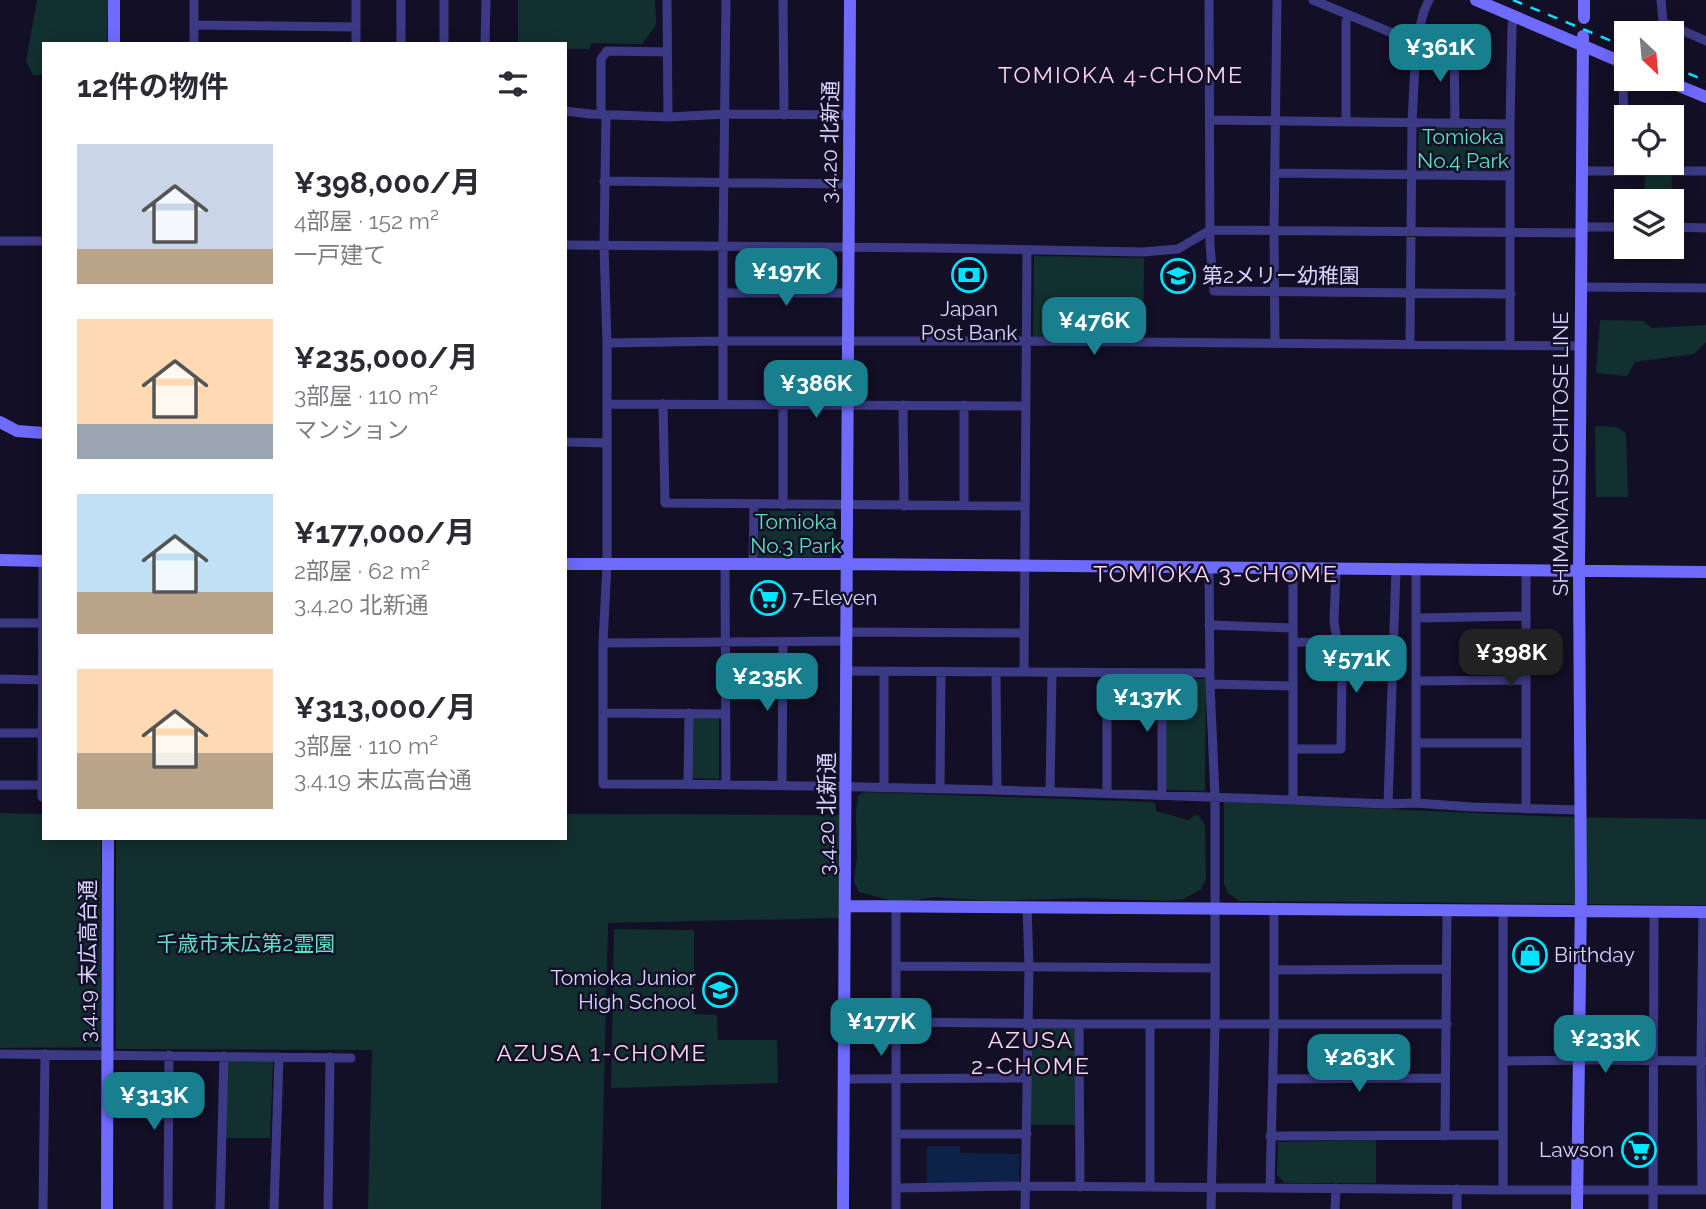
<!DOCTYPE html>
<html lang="ja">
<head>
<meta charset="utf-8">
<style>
	:root { --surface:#fff; --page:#f7f7f7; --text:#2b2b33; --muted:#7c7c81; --accent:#187f8f }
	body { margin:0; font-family:Raleway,"Noto Sans JP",sans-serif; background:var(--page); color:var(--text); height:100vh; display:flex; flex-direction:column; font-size:26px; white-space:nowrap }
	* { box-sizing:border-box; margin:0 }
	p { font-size:23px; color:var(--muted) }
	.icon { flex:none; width:38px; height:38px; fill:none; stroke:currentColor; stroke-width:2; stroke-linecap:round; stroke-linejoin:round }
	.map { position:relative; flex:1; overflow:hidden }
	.sheet { position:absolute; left:42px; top:42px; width:525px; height:798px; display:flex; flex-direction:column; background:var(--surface); border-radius:0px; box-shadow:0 4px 18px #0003 }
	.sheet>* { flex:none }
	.needle { width:46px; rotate:154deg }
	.tools { position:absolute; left:1614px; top:21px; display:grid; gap:14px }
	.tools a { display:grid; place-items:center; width:70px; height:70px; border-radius:0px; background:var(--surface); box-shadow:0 4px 18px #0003; font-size:35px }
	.price { position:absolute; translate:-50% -60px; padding:0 16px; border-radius:14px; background:var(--accent); color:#fff; font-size:23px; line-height:46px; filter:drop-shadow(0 2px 4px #0008) }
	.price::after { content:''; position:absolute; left:50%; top:42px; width:21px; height:16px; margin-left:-10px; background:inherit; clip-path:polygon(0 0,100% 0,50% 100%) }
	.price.current { background:#222; color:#fff }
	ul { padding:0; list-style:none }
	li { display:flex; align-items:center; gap:21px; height:175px; padding:0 35px }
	li span { display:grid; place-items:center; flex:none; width:196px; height:140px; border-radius:0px; color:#555 }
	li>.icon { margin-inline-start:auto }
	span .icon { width:84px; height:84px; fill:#fffc; stroke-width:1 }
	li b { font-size:30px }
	h2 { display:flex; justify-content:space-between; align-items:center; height:84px; padding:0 35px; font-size:30px }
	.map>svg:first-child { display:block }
</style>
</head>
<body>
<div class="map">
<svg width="1706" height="1209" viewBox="0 0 1706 1209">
	<rect width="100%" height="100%" fill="#130f26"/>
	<path fill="#12302f" d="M37,0H108L107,44H44V75H33L26,61Z
		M518,0H655L656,25L642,44L591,43L590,49H565V44H518Z
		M1419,128L1507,129L1508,171L1418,170Z
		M1645,175H1672L1671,223V201H1644Z
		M1034,256L1144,258L1143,338H1033Z
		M1600,320L1643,321L1652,328L1706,325V342L1694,354L1635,362L1627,376L1596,373Z
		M1595,426L1616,427L1626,433L1628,497H1596Z
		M759,511H834L833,557L758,558Z
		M1167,678L1206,679L1205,791L1165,790Z
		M692,717L719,718V779L690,778Z
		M864,792L1153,802L1156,805V811L1188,820L1195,815H1199L1205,825L1206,880L1201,889L1184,899L1168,901L1086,898L992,901L934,897L910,901H892L859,892L854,881L857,857L856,812L858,796Z
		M1224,802L1564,817L1706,819V905L1239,901L1228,893L1224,884Z
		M0,813L44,814V838H101L102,1047L0,1048Z
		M565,814L839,815V918L608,923L601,1209H368L372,1050L116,1049V838H565Z
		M614,929L694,930V1014L717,1015L718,1040H777L778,1083L611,1088Z
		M1033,1027L1073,1028L1076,1033L1075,1125H1031V1031Z
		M228,1060L273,1061L270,1138H226Z
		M1376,1140V1183H1285L1277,1175L1278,1142Z"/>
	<path fill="#0c2248" d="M927,1146H960V1153L1020,1154L1019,1183H927Z"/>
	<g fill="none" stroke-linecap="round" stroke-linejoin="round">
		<path stroke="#3d3a85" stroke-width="9" d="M667,0L668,117
			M783,0L784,115
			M1209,0L1210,245L1214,291L1511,294
			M1313,0L1414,42L1454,44L1455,123
			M1661,0L1663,22L1706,41
			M194,25L356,27
			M194,44V0
			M356,44V0
			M401,44V0
			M444,44V0
			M485,44L486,0
			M565,111L590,114L668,117L726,114L850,115
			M601,114V59L607,51L667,52
			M606,115L604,246L607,343V564L603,643V784C865,784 1127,793 1388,804L1416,803L1472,807L1581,810
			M1210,120L1510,124
			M1346,122V22L1349,15
			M1583,171H1706
			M1625,171L1623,81L1626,67
			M1275,173L1510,176
			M604,181L849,184
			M1582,227H1626
			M1671,227L1706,228
			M0,241H44
			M565,245L935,248L1143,252L1178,249L1210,230L1582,233
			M1582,287L1706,288
			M723,293H849
			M607,343L723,341H1025L1581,346
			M1275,343L1274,230L1277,0
			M1410,344L1412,123L1416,42L1424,11L1429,0
			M1510,345V124L1512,26L1514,16
			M607,404L1025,406
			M663,404L665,503L1025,506
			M723,405V246L726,0
			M903,405L904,506
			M964,405V506
			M565,442L607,443
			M783,505V405
			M725,565L726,784
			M753,565L754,505
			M1209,568L1210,684L1215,796V1024L1211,1209
			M1293,569V800
			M1416,618L1526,616
			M0,623H43
			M1209,625L1293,628
			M847,632L1023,633
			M1293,642L1336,643
			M603,643L847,641
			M847,671L1210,673
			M884,672V787
			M996,672L997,790
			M1024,672L1027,250
			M0,679L44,680
			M1416,681L1526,680
			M1210,684L1293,686
			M603,713L725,714
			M0,733H42
			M1416,743H1526
			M1293,749H1341L1342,670L1334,622L1336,570
			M688,784L689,713
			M0,785H41
			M782,785L783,642
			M940,788L941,672
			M1050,791L1052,673
			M1107,793V673
			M1162,794V673
			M42,797L43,561
			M1416,803V570
			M1388,804L1396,570
			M1526,809V570
			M1503,910V1190
			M896,966L1215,968
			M1274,970L1446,969
			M896,1022L1079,1024H1447
			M1079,1024L1080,1187
			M0,1054L351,1058
			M1503,1061L1590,1060L1704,1061
			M844,1079L1026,1078
			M1273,1079L1445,1078
			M896,1134H1027
			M1270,1136L1503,1135
			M1445,1136L1447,910
			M1150,1187V1024
			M896,1188L1026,1186L1503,1190H1706
			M1270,1188L1274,1025V907
			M1702,1189L1701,1061L1703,912
			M43,1209L45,1054
			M168,1209L169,1055
			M220,1209L224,1056
			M274,1209L279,1057
			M328,1209L330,1057
			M896,1209V907
			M1025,1209L1029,968L1027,906
			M1335,1209L1336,1188
			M1457,1209V1189
			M1653,1209L1654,911"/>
		<path stroke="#6f6bff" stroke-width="12" d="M1476,0L1626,64
			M1584,18V0
			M114,44V0
			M1662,79L1706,97
			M0,422L17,431L44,433
			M0,560L44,561
			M565,564H846L1706,572
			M846,906C1133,908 1420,908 1706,912
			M107,1209L108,838
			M843,1209C846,806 848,403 850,0
			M1577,1209L1581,897L1579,570L1583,36"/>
		<path stroke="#00e5ff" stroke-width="2.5" stroke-dasharray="10 9" stroke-linecap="butt" d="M1513,0L1626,47
			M1671,66L1706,81"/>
	</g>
	<defs>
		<g id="bank-ring" transform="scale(1.75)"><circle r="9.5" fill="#130f26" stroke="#00e5ff" stroke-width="1.5"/><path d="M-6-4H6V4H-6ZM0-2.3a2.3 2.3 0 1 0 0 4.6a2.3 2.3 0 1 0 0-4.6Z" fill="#00e5ff"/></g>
		<g id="school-ring" transform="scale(1.75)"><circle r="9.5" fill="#130f26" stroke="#00e5ff" stroke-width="1.5"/><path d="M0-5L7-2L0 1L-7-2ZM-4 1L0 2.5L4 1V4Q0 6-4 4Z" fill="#00e5ff"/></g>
		<g id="supermarket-ring" transform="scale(1.75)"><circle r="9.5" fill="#130f26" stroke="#00e5ff" stroke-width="1.5"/><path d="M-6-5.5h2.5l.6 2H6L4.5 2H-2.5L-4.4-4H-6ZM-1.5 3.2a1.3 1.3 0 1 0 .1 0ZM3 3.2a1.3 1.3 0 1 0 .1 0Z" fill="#00e5ff"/></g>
		<g id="shop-ring" transform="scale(1.75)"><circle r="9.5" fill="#130f26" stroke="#00e5ff" stroke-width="1.5"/><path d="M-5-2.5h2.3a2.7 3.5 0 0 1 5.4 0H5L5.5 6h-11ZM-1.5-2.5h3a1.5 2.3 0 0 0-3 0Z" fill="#00e5ff"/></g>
	</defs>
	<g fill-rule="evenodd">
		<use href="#bank-ring" x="969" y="275"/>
		<use href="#school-ring" x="1178" y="276"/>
		<use href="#supermarket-ring" x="768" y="598"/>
		<use href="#shop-ring" x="1530" y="955"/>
		<use href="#school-ring" x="720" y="990"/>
		<use href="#supermarket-ring" x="1639" y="1150"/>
	</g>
	<g text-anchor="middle" stroke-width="5" stroke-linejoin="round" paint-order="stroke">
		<g font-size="21" fill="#5fe0c0" stroke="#130f26">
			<text x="1463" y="144">Tomioka<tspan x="1463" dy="24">No.4 Park</tspan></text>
			<text x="796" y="529">Tomioka<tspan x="796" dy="24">No.3 Park</tspan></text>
			<text x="246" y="951">千歳市末広第2霊園</text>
		</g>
		<g font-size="21" fill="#d9d4ff" stroke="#130f26">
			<text transform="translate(830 142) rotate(-89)" y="7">3.4.20 北新通</text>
			<text transform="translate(1561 454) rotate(-90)" y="7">SHIMAMATSU CHITOSE LINE</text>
			<text transform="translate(827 814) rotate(-90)" y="7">3.4.20 北新通</text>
			<text transform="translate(88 961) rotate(-90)" y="7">3.4.19 末広高台通</text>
		</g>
		<g font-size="21" fill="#d9d4ff" stroke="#130f26" text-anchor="start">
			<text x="1202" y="283">第2メリー幼稚園</text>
			<text x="969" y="316" text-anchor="middle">Japan<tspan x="969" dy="24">Post Bank</tspan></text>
			<text x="792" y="605">7-Eleven</text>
			<text x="1554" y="962">Birthday</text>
			<text x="696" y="985" text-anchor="end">Tomioka Junior<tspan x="696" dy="24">High School</tspan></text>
			<text x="1614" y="1157" text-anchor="end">Lawson</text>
		</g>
		<g font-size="23" letter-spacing="2" fill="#ffd6f0" stroke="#130f26">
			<text x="1121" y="83">TOMIOKA 4-CHOME</text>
			<text x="1216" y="582">TOMIOKA 3-CHOME</text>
			<text x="1031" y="1048">AZUSA<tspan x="1031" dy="26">2-CHOME</tspan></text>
			<text x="602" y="1061">AZUSA 1-CHOME</text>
		</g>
	</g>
</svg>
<div class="tools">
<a><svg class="needle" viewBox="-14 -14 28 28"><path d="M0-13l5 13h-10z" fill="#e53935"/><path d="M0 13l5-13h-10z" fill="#7c7c81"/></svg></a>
<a><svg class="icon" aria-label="locate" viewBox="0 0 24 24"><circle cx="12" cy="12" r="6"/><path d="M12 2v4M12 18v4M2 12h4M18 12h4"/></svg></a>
<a><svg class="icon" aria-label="layers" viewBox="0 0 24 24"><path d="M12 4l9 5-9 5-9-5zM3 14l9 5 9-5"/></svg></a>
</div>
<b class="price" style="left:1440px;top:84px">¥361K</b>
<b class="price" style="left:786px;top:308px">¥197K</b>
<b class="price" style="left:1094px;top:357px">¥476K</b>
<b class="price" style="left:816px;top:420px">¥386K</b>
<b class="price current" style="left:1511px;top:689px">¥398K</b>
<b class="price" style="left:1356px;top:695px">¥571K</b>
<b class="price" style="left:767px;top:713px">¥235K</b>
<b class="price" style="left:1147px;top:734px">¥137K</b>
<b class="price" style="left:881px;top:1058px">¥177K</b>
<b class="price" style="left:1605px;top:1075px">¥233K</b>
<b class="price" style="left:1359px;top:1094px">¥263K</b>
<b class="price" style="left:154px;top:1132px">¥313K</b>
<section class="sheet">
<h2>12件の物件<svg class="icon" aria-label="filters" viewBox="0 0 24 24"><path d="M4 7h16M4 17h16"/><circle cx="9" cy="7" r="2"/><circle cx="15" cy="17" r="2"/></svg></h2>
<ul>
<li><span style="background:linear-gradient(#c9d6e8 75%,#b9a48a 0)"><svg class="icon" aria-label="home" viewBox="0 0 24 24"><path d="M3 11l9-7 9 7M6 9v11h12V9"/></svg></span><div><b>¥398,000/月</b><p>4部屋 · 152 m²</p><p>一戸建て</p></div></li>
<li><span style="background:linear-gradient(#ffd9b3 75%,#9aa5b1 0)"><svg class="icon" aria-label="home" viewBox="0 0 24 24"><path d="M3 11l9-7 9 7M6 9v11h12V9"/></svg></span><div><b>¥235,000/月</b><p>3部屋 · 110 m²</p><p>マンション</p></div></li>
<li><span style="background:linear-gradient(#bfe0f5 70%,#b9a48a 0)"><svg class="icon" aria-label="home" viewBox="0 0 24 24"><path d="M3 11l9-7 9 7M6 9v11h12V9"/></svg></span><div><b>¥177,000/月</b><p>2部屋 · 62 m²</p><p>3.4.20 北新通</p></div></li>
<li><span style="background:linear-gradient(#ffd9b3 60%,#b9a48a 0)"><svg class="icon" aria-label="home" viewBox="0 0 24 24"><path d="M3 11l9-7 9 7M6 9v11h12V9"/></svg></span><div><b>¥313,000/月</b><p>3部屋 · 110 m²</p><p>3.4.19 末広高台通</p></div></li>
</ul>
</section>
</div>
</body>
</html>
